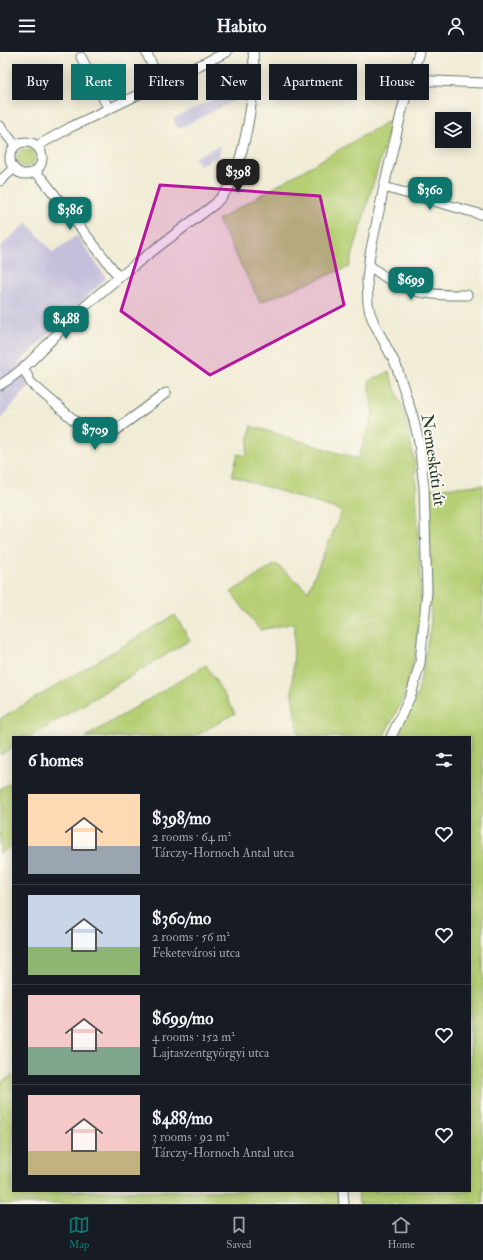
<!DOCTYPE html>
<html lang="en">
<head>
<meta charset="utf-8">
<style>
	:root { --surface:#171b24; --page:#242831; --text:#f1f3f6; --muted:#9ea1a6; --line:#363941; --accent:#0f766e }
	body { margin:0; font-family:"IM FELL Double Pica",serif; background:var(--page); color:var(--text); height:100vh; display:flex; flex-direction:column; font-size:15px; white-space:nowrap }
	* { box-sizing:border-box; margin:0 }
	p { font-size:13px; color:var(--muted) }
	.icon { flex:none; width:22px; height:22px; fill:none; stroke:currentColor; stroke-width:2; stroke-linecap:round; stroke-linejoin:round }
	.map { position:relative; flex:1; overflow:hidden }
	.side { position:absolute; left:12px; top:684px; width:459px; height:456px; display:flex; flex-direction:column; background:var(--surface); border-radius:0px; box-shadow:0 2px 10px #0003 }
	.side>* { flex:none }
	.hud { position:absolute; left:12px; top:12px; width:459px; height:36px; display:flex; gap:8px }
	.fabs { position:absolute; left:435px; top:60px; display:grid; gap:8px }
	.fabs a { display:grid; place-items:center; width:36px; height:36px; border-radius:0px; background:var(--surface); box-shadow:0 2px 10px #0003; font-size:20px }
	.price { position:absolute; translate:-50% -34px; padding:0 9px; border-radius:8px; background:var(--accent); color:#fff; font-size:13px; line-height:26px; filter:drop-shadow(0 1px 2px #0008) }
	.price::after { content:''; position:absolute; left:50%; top:24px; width:12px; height:9px; margin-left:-6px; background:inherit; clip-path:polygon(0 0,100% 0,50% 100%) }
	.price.current { background:#222; color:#fff }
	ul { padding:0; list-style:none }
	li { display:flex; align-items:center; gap:12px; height:100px; padding:0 16px }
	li+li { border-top:1px solid var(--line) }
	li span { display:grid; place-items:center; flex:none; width:112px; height:80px; border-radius:0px; color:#555 }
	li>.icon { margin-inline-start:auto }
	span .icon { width:48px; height:48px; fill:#fffc; stroke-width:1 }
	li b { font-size:17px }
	h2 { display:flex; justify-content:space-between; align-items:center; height:48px; padding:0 16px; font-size:17px }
	.tag { padding:0 14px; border-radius:0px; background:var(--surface); box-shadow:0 2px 10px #0003; font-size:14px; line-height:36px }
	.tag.current { background:var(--accent); color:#fff }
	header { display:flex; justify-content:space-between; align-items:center; height:52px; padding:0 16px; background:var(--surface); font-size:18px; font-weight:700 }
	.menu { display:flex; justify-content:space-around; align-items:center; height:56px; border-top:1px solid var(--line); background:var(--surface); font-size:11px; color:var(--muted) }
	.menu a { display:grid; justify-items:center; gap:2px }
	.menu .current { color:var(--accent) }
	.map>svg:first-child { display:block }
</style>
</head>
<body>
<header><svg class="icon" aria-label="menu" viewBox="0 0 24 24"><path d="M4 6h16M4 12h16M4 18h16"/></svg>Habito<svg class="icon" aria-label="person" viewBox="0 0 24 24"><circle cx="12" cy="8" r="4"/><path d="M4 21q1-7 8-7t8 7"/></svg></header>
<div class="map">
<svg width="483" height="1152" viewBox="0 0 483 1152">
	<rect width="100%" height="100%" fill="#fbf7ec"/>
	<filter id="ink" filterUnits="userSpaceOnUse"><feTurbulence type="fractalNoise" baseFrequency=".025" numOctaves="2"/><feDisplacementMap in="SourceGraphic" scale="8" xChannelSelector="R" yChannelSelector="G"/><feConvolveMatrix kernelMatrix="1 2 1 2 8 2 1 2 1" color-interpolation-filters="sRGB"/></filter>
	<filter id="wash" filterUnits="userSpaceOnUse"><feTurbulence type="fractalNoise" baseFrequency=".012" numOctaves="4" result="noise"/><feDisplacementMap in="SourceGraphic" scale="16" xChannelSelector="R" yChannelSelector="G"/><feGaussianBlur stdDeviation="0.9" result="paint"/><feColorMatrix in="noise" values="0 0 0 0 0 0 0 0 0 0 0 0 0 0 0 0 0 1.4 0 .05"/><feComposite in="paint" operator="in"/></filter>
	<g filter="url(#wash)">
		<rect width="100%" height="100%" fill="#f1ecd6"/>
		<path fill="#c4c0db" d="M236,35L235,48L178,77L173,67Z
			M220,93L219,104L199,114L195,105Z
			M27,170L53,201L77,183L106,226L19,311L29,334L0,368V195Z"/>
		<path fill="#b6cf75" stroke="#6a8654" d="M392,67L349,215L260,250L218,168Z
			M17 106a9 9 0 1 1 18 0a9 9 0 1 1-18 0Z
			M389,320L404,361L415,412L421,547L415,605L403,647L383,685H299L292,642L295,571L260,578L231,540L276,512L308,539L342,459L232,424L238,402L246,404L251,374L358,407L373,363L369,329Z
			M483,433V1152H359L358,1139H470V685H394L418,641L431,571L428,437Z
			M175,563L190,588L30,685H13V695L0,703V667Z
			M206,613L235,661L194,685H86Z
			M13,729V793L0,801V737Z
			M13,1023V1139H338V1152H0V1031Z"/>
	</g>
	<g filter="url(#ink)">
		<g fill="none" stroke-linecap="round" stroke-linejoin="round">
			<g stroke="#687a6d" stroke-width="11">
				<path id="minor" d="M146,0L161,32
					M81,5L109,57
					M410,28L483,31
					M0,74L15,93
					M10 106a16 16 0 1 1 32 0a16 16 0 1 1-32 0Z
					M37,94L71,75L227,0
					M35,119L44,129L119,225
					M0,129L13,117
					M384,135L483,163
					M369,213C404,242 423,243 467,243
					M24,317L31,331L97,388L112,381L166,341
					M0,333C32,314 54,282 82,257C124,219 170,186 215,152C220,147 225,141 229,135C245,103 257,36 253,0
					M391,685L411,643L420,611L427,539L424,435L419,390L413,365L396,313L374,271L370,261L368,251L367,227L370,202L384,135L402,58L419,0
					M343,1139L344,1152"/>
			</g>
			<use href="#minor" stroke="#fff" stroke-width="9"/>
		</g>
	</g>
	<path fill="#b5179e" fill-opacity="0.2" stroke="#b5179e" stroke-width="3" stroke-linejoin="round" d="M160,133L320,144L344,253L210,323L121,259Z"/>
	<g text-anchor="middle" stroke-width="4" stroke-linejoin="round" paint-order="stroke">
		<g font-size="17" fill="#1f3d34" stroke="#fbf7ec">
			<text transform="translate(434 408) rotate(82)" y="6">Nemeskúti út</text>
		</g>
	</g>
</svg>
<div class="fabs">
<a><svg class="icon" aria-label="layers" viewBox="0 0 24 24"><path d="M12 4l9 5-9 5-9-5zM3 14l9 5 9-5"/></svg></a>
</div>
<b class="price current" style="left:238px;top:141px">$398</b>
<b class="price" style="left:430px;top:159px">$360</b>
<b class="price" style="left:70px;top:179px">$386</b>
<b class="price" style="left:411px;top:249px">$699</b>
<b class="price" style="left:66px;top:288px">$488</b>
<b class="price" style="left:95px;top:399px">$709</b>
<div class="hud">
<a class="tag">Buy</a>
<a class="tag current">Rent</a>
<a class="tag">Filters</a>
<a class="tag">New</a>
<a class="tag">Apartment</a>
<a class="tag">House</a>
</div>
<section class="side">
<h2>6 homes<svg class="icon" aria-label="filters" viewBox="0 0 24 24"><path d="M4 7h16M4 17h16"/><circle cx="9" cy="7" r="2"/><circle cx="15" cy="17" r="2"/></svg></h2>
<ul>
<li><span style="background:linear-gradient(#ffd9b3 65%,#9aa5b1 0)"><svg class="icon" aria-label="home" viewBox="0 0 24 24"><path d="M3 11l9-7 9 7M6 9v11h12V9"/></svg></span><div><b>$398/mo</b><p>2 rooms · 64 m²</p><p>Tárczy-Hornoch Antal utca</p></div><svg class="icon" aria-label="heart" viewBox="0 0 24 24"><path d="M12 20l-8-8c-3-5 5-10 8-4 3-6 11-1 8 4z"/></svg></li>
<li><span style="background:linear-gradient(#c9d6e8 65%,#8fb573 0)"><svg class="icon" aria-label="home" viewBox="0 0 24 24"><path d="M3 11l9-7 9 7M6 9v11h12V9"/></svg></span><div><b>$360/mo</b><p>2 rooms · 56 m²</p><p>Feketevárosi utca</p></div><svg class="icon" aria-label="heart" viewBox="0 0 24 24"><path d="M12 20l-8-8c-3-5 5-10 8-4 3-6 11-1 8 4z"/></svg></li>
<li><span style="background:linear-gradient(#f6c9c9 65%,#7fa58c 0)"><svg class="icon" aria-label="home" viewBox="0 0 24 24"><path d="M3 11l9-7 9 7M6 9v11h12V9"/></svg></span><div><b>$699/mo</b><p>4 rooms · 152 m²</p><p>Lajtaszentgyörgyi utca</p></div><svg class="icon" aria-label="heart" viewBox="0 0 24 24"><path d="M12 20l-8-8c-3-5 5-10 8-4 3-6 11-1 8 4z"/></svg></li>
<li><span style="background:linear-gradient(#f6c9c9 70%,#c2b280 0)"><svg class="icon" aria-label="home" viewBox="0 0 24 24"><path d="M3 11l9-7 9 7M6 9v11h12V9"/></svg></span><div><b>$488/mo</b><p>3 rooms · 92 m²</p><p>Tárczy-Hornoch Antal utca</p></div><svg class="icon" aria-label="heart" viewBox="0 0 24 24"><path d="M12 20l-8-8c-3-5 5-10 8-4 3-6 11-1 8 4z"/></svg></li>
</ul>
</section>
</div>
<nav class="menu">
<a class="current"><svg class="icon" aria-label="map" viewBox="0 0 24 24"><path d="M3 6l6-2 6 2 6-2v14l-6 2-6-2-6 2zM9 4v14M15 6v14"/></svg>Map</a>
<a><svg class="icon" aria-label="saved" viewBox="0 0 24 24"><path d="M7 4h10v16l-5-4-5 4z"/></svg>Saved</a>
<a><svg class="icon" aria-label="home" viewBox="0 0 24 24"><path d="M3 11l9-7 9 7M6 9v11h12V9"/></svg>Home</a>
</nav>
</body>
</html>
